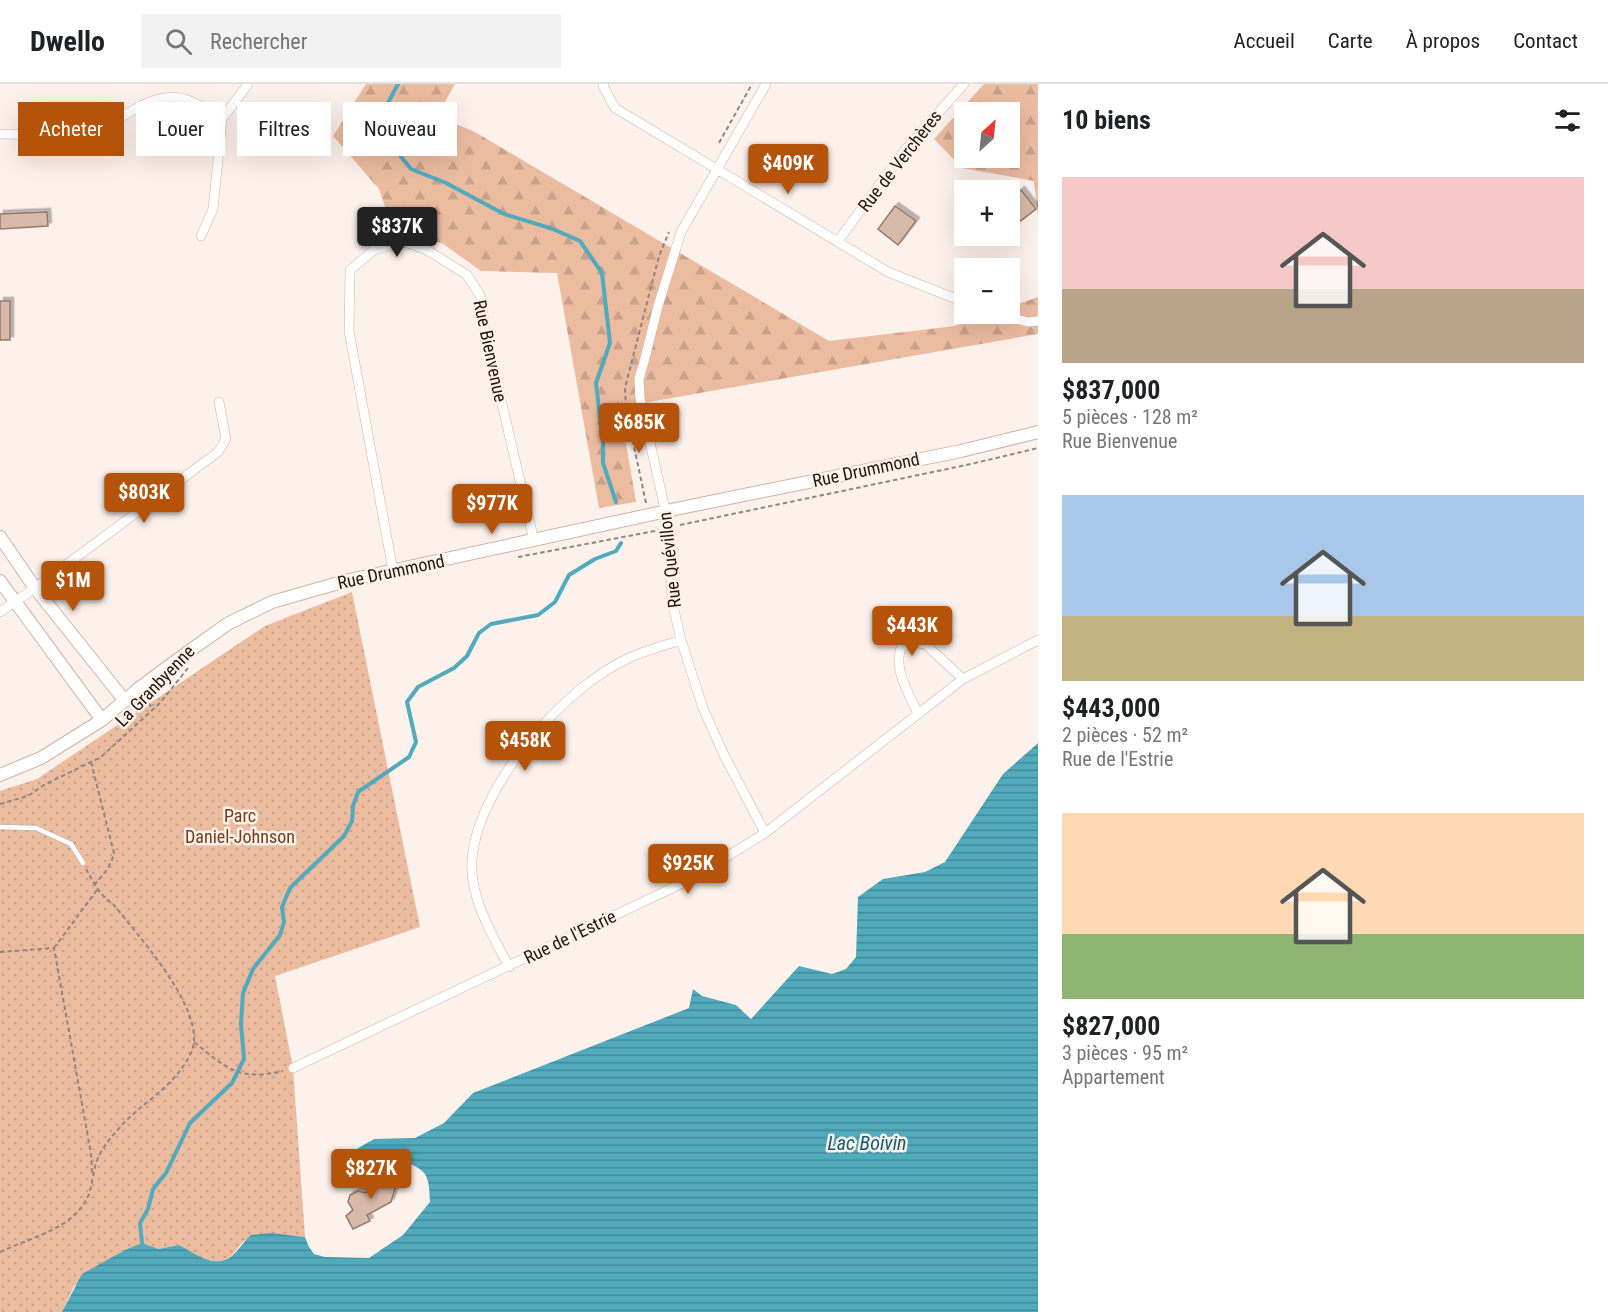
<!DOCTYPE html>
<html lang="fr">
<head>
<meta charset="utf-8">
<style>
	:root { --surface:#fff; --page:#f2f2f2; --text:#202124; --muted:#757577; --line:#e0e0e0; --accent:#b45309 }
	body { margin:0; font-family:"Roboto Condensed",sans-serif; background:var(--page); color:var(--text); height:100vh; display:flex; flex-direction:column; font-size:22px; white-space:nowrap }
	* { box-sizing:border-box; margin:0 }
	p { font-size:20px; color:var(--muted) }
	.icon { flex:none; width:33px; height:33px; fill:none; stroke:currentColor; stroke-width:2; stroke-linecap:round; stroke-linejoin:round }
	.map { position:relative; flex:1; overflow:hidden }
	.side { display:flex; flex-direction:column; background:var(--surface); width:570px }
	.side>* { flex:none }
	.top-card { position:absolute; left:18px; top:18px; width:570px; height:54px; display:flex; gap:12px }
	.needle { width:39px; rotate:27deg }
	.controls { position:absolute; left:954px; top:18px; display:grid; gap:12px }
	.controls a { display:grid; place-items:center; width:66px; height:66px; border-radius:0px; background:var(--surface); box-shadow:0 6px 24px #0002; font-size:30px }
	.price { position:absolute; translate:-50% -51px; padding:0 14px; border-radius:6px; background:var(--accent); color:#fff; font-size:20px; line-height:39px; filter:drop-shadow(0 2px 3px #0008) }
	.price::after { content:''; position:absolute; left:50%; top:36px; width:18px; height:14px; margin-left:-9px; background:inherit; clip-path:polygon(0 0,100% 0,50% 100%) }
	.price.selected { background:#222; color:#fff }
	ul { padding:0; list-style:none }
	li { display:grid; align-content:center; gap:12px; height:318px; padding:0 24px }
	li span { display:grid; place-items:center; height:186px; border-radius:0px; color:#555 }
	li>.icon { margin-inline-start:auto }
	span .icon { width:108px; height:108px; fill:#fffc; stroke-width:1 }
	li b { font-size:26px }
	h2 { display:flex; justify-content:space-between; align-items:center; height:72px; padding:0 24px; font-size:26px }
	.chip { padding:0 21px; border-radius:0px; background:var(--surface); box-shadow:0 6px 24px #0002; font-size:21px; line-height:54px }
	.chip.selected { background:var(--accent); color:#fff }
	header { display:flex; align-items:center; gap:36px; box-sizing:border-box; height:84px; padding:0 30px; background:var(--surface); border-bottom:2px solid var(--line) }
	header strong { font-size:28px }
	nav { display:flex; gap:33px; margin-inline-start:auto; font-size:21px }
	.search { width:420px; height:54px; background:var(--page); display:flex; align-items:center; gap:15px; box-sizing:border-box; padding:0 21px; border-radius:0px; color:var(--muted); font-size:22px }
	main { display:flex; flex:1; min-height:0 }
	.map>svg:first-child { display:block }
</style>
</head>
<body>
<header>
<strong>Dwello</strong>
<div class="search"><svg class="icon" aria-label="search" viewBox="0 0 24 24"><circle cx="10" cy="10" r="6"/><path d="M15 15l6 6"/></svg>Rechercher</div>
<nav><a>Accueil</a><a>Carte</a><a>À propos</a><a>Contact</a></nav>
</header>
<main>
<div class="map">
<svg width="1038" height="1228" viewBox="0 0 1038 1228">
	<defs>
		<pattern id="forest-firs" width="22" height="20" patternUnits="userSpaceOnUse" patternTransform="scale(1.5)"><rect width="22" height="20" fill="#ecbca1"/><path d="M5 1l3.5 6h-7zM16 11l3.5 6h-7z" fill="#caa18a"/></pattern>
		<pattern id="park-dots" width="8" height="8" patternUnits="userSpaceOnUse" patternTransform="scale(1.5)"><rect width="8" height="8" fill="#ecbca1"/><path d="M2 2h.1M6 6h.1" fill="none" stroke="#caa18a" stroke-width="1.8" stroke-linecap="round"/></pattern>
		<pattern id="water-rules" width="6" height="5" patternUnits="userSpaceOnUse" patternTransform="scale(1.5)"><rect width="6" height="5" fill="#52aabd"/><path d="M0 2.5h6" fill="none" stroke="#448998"/></pattern>
		<filter id="shadow"><feDropShadow dx="3.5" dy="-3.5" stdDeviation="0" flood-color="#0004"/></filter>
	</defs>
	<rect width="100%" height="100%" fill="#fdf1eb"/>
	<path fill="url(#forest-firs)" fill-rule="evenodd" d="M366,0H455L437,32L475,48L829,257L955,242L992,230H1010V223L1038,213V250L620,323L636,418L599,424L557,189L481,187L442,159L393,146L379,105L333,52Z
		M984,0H1038V133L1034,97L962,84L934,55ZM964,28H1010V74H964Z"/>
	<path fill="url(#park-dots)" d="M352,508L420,843L275,892L293,984L305,1153C286,1151 261,1146 244,1157C239,1161 236,1168 231,1172C214,1186 195,1169 179,1161L158,1165L125,1166L74,1202L62,1228H0V707L37,695L265,542Z"/>
	<path fill="url(#water-rules)" d="M1038,659V1228H62L82,1190L125,1166L142,1159L158,1165L179,1161C195,1169 214,1186 232,1172C239,1166 244,1157 251,1151L271,1149L305,1153L309,1163L314,1170L325,1173L369,1174L403,1151L430,1118C429,1108 430,1099 425,1090C418,1080 385,1069 373,1074C358,1079 357,1088 338,1084L344,1070L355,1066L374,1055L415,1054L444,1039L473,1009L689,924L693,905L702,912L736,921L751,935L799,882L832,890L846,885L856,873L858,813L883,795L925,788L945,778L1003,690Z"/>
	<g fill="none" stroke-linecap="round" stroke-linejoin="round">
		<path stroke="#52aabd" stroke-width="4" d="M398,0L382,30L386,54L411,85L446,99L504,130L553,145L580,157L602,189L610,259L596,299L603,359V379L616,418
			M142,1159L140,1139L148,1125L153,1105L166,1089L190,1039L232,999L244,975L241,940L243,909L253,885L280,851L284,838L282,823L290,804L344,752L352,737L353,722L358,708L409,673L416,658L407,618L418,603L454,584L467,572L479,549L491,540L538,531L555,518L569,491L595,475L616,467L621,459"/>
	</g>
	<path fill="#d7baaa" stroke="#947a6b" stroke-width="1.5" filter="url(#shadow)" d="M1021,106L1036,125L1010,145V115Z
		M895,122L916,137L898,161L878,145Z
		M47,128L48,142L0,145V130Z
		M0,217H10V256H0Z
		M379,1089L398,1094L391,1118L367,1131L370,1137L353,1145L346,1132L353,1126L348,1118L350,1111L358,1107L365,1109L374,1103Z"/>
	<g fill="none" stroke-linecap="round" stroke-linejoin="round">
		<g stroke="#cfb3a3" stroke-width="6">
			<path id="service" d="M0,743L36,744L71,760L83,779"/>
		</g>
		<g stroke="#cfb3a3" stroke-width="10">
			<path id="minor" d="M604,0L603,2L615,24L888,188L964,218
				M0,50C33,50 69,54 101,44C111,41 121,33 130,28C170,5 184,10 222,35
				M201,152L213,125L222,35L248,0
				M838,157L905,66L964,0
				M997,230L1028,238L1038,237
				M393,487L349,247L350,186L375,165L405,158L427,166L467,191L481,213L485,247L534,457
				M0,528L35,504L218,368L226,355L219,318
				M918,630C909,609 893,586 901,564L913,558L925,560L963,595
				M765,749L724,671L703,624L681,556L672,517L669,443L640,314L639,295L645,274L658,222L681,148L766,0
				M509,883C493,852 469,813 472,776C477,703 564,603 629,574C646,566 664,562 681,556
				M293,984L689,796L765,749L963,595L1038,556"/>
		</g>
		<g stroke="#cfb3a3" stroke-width="14">
			<path id="tertiary" d="M0,453L35,504L125,617
				M0,497L102,636
				M0,691L41,674L102,636L138,605L188,568L229,539L272,518L349,496L690,422L961,367L1038,348"/>
		</g>
		<path stroke="#918680" stroke-width="2" stroke-dasharray="4.5 3" stroke-linecap="butt" d="M719,59L752,0
			M646,419L626,325L625,304L659,172L669,148
			M680,441L971,380L1038,364
			M518,473L660,446
			M144,613L153,625
			M91,678L114,769C111,782 104,790 95,800
			M0,720L28,712L44,701L101,673L160,619L188,584
			M54,864L97,806
			M0,868L54,864L91,1070L92,1089
			M194,958C227,985 239,997 283,987
			M0,1168C31,1153 75,1145 89,1110C93,1098 93,1085 98,1074C102,1065 109,1055 116,1048C134,1025 161,1011 179,988C186,979 194,967 194,956C196,916 138,851 113,820C100,812 94,799 86,785"/>
		<use href="#service" stroke="#fff" stroke-width="4.5"/>
		<use href="#minor" stroke="#fff" stroke-width="9"/>
		<use href="#tertiary" stroke="#fff" stroke-width="12"/>
	</g>
	<g text-anchor="middle" stroke-width="5" stroke-linejoin="round" paint-order="stroke">
		<g font-size="18" fill="#211711" stroke="#fdf1eb">
			<text transform="translate(900 77) rotate(-52)" y="6">Rue de Verchères</text>
			<text transform="translate(490 267) rotate(78)" y="6">Rue Bienvenue</text>
			<text transform="translate(866 386) rotate(-12)" y="6">Rue Drummond</text>
			<text transform="translate(670 476) rotate(-96)" y="6">Rue Quévillon</text>
			<text transform="translate(391 488) rotate(-12)" y="6">Rue Drummond</text>
			<text transform="translate(155 602) rotate(-46)" y="6">La Granbyenne</text>
			<text transform="translate(570 853) rotate(-26)" y="6">Rue de l'Estrie</text>
		</g>
		<g font-size="18" fill="#743b14" stroke="#fdf1eb">
			<text x="240" y="738">Parc<tspan x="240" dy="21">Daniel-Johnson</tspan></text>
		</g>
		<g font-size="20" font-style="italic" fill="#135d6b" stroke="#fdf1eb">
			<text x="867" y="1066">Lac Boivin</text>
		</g>
	</g>
</svg>
<div class="controls">
<a><svg class="needle" viewBox="-14 -14 28 28"><path d="M0-13l5 13h-10z" fill="#e53935"/><path d="M0 13l5-13h-10z" fill="#757577"/></svg></a>
<a>+</a>
<a>−</a>
</div>
<b class="price" style="left:788px;top:111px">$409K</b>
<b class="price selected" style="left:397px;top:174px">$837K</b>
<b class="price" style="left:639px;top:370px">$685K</b>
<b class="price" style="left:144px;top:440px">$803K</b>
<b class="price" style="left:492px;top:451px">$977K</b>
<b class="price" style="left:73px;top:528px">$1M</b>
<b class="price" style="left:912px;top:573px">$443K</b>
<b class="price" style="left:525px;top:688px">$458K</b>
<b class="price" style="left:688px;top:811px">$925K</b>
<b class="price" style="left:371px;top:1116px">$827K</b>
<div class="top-card">
<a class="chip selected">Acheter</a>
<a class="chip">Louer</a>
<a class="chip">Filtres</a>
<a class="chip">Nouveau</a>
</div>
</div>
<section class="side">
<h2>10 biens<svg class="icon" aria-label="filters" viewBox="0 0 24 24"><path d="M4 7h16M4 17h16"/><circle cx="9" cy="7" r="2"/><circle cx="15" cy="17" r="2"/></svg></h2>
<ul>
<li><span style="background:linear-gradient(#f6c9c9 60%,#b9a48a 0)"><svg class="icon" aria-label="home" viewBox="0 0 24 24"><path d="M3 11l9-7 9 7M6 9v11h12V9"/></svg></span><div><b>$837,000</b><p>5 pièces · 128 m²</p><p>Rue Bienvenue</p></div></li>
<li><span style="background:linear-gradient(#a9c7e8 65%,#c2b280 0)"><svg class="icon" aria-label="home" viewBox="0 0 24 24"><path d="M3 11l9-7 9 7M6 9v11h12V9"/></svg></span><div><b>$443,000</b><p>2 pièces · 52 m²</p><p>Rue de l'Estrie</p></div></li>
<li><span style="background:linear-gradient(#ffd9b3 65%,#8fb573 0)"><svg class="icon" aria-label="home" viewBox="0 0 24 24"><path d="M3 11l9-7 9 7M6 9v11h12V9"/></svg></span><div><b>$827,000</b><p>3 pièces · 95 m²</p><p>Appartement</p></div></li>
</ul>
</section>
</main>
</body>
</html>
